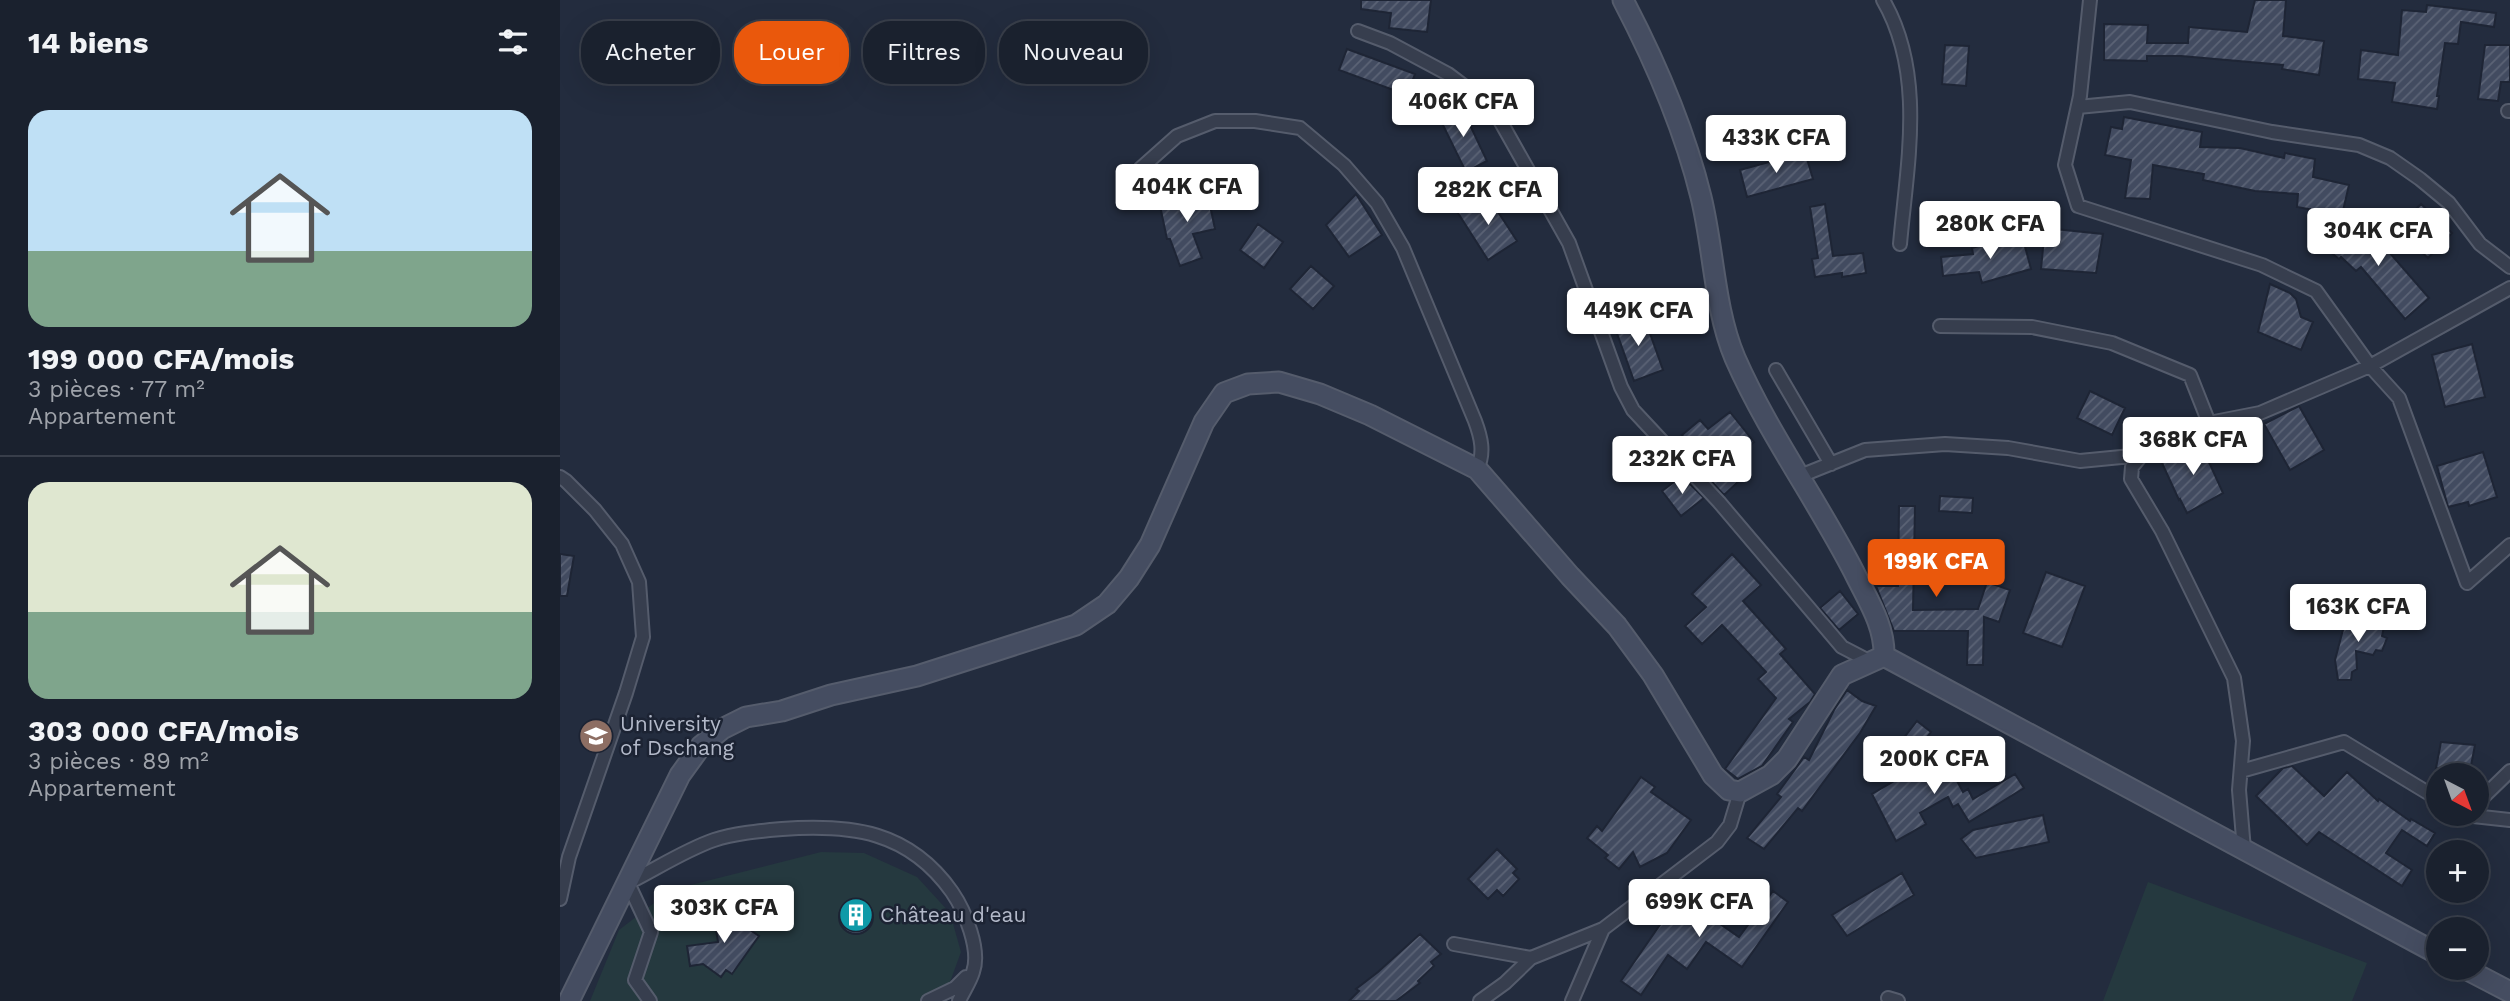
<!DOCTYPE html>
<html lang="fr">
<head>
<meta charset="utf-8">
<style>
	:root { --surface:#1a212e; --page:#232936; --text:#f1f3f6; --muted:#9fa3aa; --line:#383e4a; --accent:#ea580c }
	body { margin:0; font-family:"Work Sans",sans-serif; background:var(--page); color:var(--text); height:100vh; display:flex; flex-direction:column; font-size:26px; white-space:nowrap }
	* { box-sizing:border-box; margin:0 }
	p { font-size:23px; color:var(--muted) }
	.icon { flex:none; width:38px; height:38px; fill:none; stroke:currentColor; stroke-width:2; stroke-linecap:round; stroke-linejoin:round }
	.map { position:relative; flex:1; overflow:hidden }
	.sheet { display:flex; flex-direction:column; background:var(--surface); width:560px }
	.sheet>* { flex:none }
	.guide { position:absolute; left:21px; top:21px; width:665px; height:63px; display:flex; gap:14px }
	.needle { width:46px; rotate:139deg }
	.fabs { position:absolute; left:1866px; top:763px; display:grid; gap:14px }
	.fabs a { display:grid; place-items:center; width:63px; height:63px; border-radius:50%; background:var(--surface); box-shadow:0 7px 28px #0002,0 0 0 2px var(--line); font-size:35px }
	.price { position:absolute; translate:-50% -60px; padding:0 16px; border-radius:7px; background:#fff; color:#222; font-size:23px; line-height:46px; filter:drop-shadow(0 2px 4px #0008) }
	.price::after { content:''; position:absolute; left:50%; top:42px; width:21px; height:16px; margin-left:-10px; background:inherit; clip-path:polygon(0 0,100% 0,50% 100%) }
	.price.active { background:var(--accent); color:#fff }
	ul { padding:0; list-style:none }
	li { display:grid; align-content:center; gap:14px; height:371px; padding:0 28px }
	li+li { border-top:2px solid var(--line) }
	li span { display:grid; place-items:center; height:217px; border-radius:21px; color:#555 }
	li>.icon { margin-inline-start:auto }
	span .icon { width:126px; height:126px; fill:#fffc; stroke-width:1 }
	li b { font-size:30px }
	h2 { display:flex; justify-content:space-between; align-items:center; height:84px; padding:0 28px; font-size:30px }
	.tag { padding:0 24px; border-radius:28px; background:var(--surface); box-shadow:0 7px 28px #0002,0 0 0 2px var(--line); font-size:24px; line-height:63px }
	.tag.active { background:var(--accent); color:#fff }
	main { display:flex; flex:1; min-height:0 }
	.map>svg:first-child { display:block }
</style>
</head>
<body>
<main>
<section class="sheet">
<h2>14 biens<svg class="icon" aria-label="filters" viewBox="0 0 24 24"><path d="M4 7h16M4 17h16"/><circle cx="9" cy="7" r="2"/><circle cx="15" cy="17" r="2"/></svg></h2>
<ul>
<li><span style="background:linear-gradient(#bfe0f5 65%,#7fa58c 0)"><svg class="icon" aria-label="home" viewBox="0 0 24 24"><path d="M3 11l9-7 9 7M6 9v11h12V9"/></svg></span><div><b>199 000 CFA/mois</b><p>3 pièces · 77 m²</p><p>Appartement</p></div></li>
<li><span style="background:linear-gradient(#dfe7d0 60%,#7fa58c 0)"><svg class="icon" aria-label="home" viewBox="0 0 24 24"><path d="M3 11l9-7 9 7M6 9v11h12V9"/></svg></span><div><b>303 000 CFA/mois</b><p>3 pièces · 89 m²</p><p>Appartement</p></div></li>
</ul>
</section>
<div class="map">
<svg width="1950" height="1001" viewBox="0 0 1950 1001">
	<defs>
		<pattern id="building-hatch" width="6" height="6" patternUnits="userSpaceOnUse" patternTransform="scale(1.75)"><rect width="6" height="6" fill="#424b60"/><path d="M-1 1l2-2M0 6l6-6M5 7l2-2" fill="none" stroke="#5b6375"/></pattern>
	</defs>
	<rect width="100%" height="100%" fill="#232c3e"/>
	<path fill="#25393f" d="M261,852L304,853L357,877L390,913L401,952L383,1001H30L59,930L111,890Z
		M1588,882L1807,963L1792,1001H1543Z"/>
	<path fill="url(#building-hatch)" stroke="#1e2535" stroke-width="2" d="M801,0H871L867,32L829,28L831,13L801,9Z
		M1695,0H1726L1723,36L1764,41L1759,75L1722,69L1723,65L1621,56H1587V61L1544,60V24L1588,25L1587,43H1628L1629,27L1687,32Z
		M1867,5L1936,13L1934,27L1901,22L1898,44L1885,43L1877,96H1879L1877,109L1832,102L1835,83L1798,79L1801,50L1838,55L1842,10L1866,12Z
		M1385,45L1409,46L1406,86L1382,84Z
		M1925,45H1950V82H1941L1938,101L1918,99Z
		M787,49L855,74L847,95L779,70Z
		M901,106L927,161L906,172L879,117Z
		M1564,117L1642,132L1640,147L1680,148L1724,158L1725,153L1755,159L1753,177L1789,185L1782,215L1737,207L1738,194L1695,191L1643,180L1644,174L1593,165L1590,199L1565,198L1571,160L1545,155L1551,127L1562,129Z
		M1245,152L1253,179L1187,197L1180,170Z
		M647,191L655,229L633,234L642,258L620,266L610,239H607L599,201Z
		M796,194L822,235L789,257L766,225Z
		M927,195L957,241L928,260L898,213Z
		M1265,204L1273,256L1303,253L1306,273L1282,277V273L1255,277L1252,259L1258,258L1250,207Z
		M1861,204L1892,233L1868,258L1837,229Z
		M1783,221L1803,238L1806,235L1819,247L1822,244L1869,298L1845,319L1801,267L1796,271L1781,257L1779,259L1763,246Z
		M698,224L723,242L704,268L680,250Z
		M1485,228L1543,234L1536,273L1481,269Z
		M1445,238L1446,243L1463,239L1471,269L1422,283L1419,272L1383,276L1381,257L1413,254L1412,248Z
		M751,266L774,286L753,309L730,289Z
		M1710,284L1730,293L1736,299L1741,317L1753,322L1741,350L1698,332Z
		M1083,314L1103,370L1074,381L1054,325Z
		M1912,344L1925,397L1885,407L1872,355Z
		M1530,391L1565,408L1552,435L1517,418Z
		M1739,406L1764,450L1730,470L1704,424Z
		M1170,412L1194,442L1170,462L1184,476L1164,495L1117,444L1124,438L1122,435L1140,420L1148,429Z
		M1639,440L1663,493L1627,513L1620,499L1619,500L1602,463L1623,453L1620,448Z
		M1923,452L1937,497L1909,506L1908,502L1888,507L1877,466Z
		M1122,476L1144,498L1121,516L1102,491Z
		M1380,496L1413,498L1412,513L1379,511Z
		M1339,506H1355L1353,610L1418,609L1427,582L1450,590L1439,622L1424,617L1423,665H1407L1408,631H1334L1316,586H1338Z
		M0,554L14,556L7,596H0Z
		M1172,554L1201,585L1183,601L1226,649L1220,654L1255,694L1250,702L1229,719L1233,722L1202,766L1178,779L1165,769L1216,698L1198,679L1206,672L1162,625L1142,644L1125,626L1146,607L1132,594Z
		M1486,572L1525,586L1502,647L1463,633Z
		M1280,591L1298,614L1279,630L1260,608Z
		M1810,614L1824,627L1822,636L1827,638L1822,651L1816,650L1813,655L1796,651L1797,669L1792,672L1791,680H1778L1775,660L1784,626Z
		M1287,690L1302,701L1316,706L1300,733L1242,811L1238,808L1204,849L1187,838L1221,797L1217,794L1244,757L1249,760L1274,710Z
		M1357,721L1371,732L1351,758L1336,748Z
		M1881,742L1915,745L1910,771H1902L1900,775H1884L1883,769L1876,768Z
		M1382,753L1403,792L1408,789L1413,799L1455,774L1464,788L1409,822L1398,804L1393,807L1388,797L1360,813L1366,824L1336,841L1312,794Z
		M1732,766L1764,796L1787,772L1818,801L1819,799L1850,821L1851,819L1875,833L1867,846L1842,830L1826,853L1852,870L1842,886L1759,832L1747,845L1696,796L1723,768Z
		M1081,777L1095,787L1091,792L1131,820L1107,853L1080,867L1073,852L1059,869L1045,858L1048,855L1027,838L1037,826L1042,831Z
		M1483,815L1489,842L1416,858L1401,839L1413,830Z
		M937,849L957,869L953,873L959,879L943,896L937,890L928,899L908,879Z
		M1342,873L1354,895L1287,936L1272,915Z
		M1213,891L1228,902L1182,967L1146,942L1127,969L1108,955L1081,995L1061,981L1120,896L1179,937Z
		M279 917a17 17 0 1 1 34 0a17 17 0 1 1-34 0Z
		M172,908L174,919L199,936L172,974L166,970L161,977L143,964L130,966L127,946L158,942L153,911Z
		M860,934L881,954L871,962L874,966L858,981L860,983L836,1001H789L799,991L796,989L818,972Z"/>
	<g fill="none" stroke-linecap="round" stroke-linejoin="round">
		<g stroke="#555c6c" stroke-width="16">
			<path id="street" d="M1323,0C1366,74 1347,164 1340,244
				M1530,0L1520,96L1505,165L1518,206L1702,265L1756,291L1810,366L1839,398L1907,583L1950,545
				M798,31L830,43L888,74L933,108L1009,243L1061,387L1073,410L1159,502L1282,647L1309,661
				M1518,107L1570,102L1712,132L1799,145L1830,158L1860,179L1889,203L1920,244L1950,267
				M1948,111H1950
				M580,169L617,136L655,121H695L740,128L784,165L817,203L843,248L915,421C921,437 925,453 917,469
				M1380,326L1472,327L1552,343L1630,375L1649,423
				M1216,370L1271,464
				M1582,455L1572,467L1571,479L1602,531L1674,678L1683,741L1679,790L1684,850
				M1240,476L1305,450L1385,444L1448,448L1520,461L1582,455L1649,423L1700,413L1810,366L1950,288
				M0,477L6,481L35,510L62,544L79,582L83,637L66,693L9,857L0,899
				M1681,771L1784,742L1878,799
				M1916,804L1950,771
				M1904,815L1950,820
				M894,944L971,958
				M1328,998L1338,1001
				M90,1001L75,980L91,932L68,883C96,869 125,850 154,840C175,833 200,831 222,829C292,824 349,831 392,892C405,911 421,950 413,972C410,982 403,992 399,1001
				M368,1001L395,988L406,977
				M920,1001L945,983L971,958L1043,929
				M1012,1001L1043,929L1157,842L1170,825L1180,792"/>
		</g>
		<g stroke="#555c6c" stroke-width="23">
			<path id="secondary" d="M1063,0C1096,63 1124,128 1141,197C1154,250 1154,308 1175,358C1208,433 1257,500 1294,572C1307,599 1325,625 1324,656
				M1904,968L1950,992
				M9,1001L120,775L141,746L162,729L186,717L222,711L271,695L357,676L516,625L547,604L569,578L590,545L644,422L664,393L688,384L719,382L760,394L810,415L917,469L1010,576L1057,626L1093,675L1153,775L1169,790L1180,792L1211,775L1227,759L1282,675L1324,656L1878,954"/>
		</g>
		<use href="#street" stroke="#373e4e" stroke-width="12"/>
		<use href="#secondary" stroke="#454d61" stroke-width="19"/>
	</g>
	<defs>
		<g id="university-disc" transform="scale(1.75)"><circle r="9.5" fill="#8d6e63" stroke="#1c2333"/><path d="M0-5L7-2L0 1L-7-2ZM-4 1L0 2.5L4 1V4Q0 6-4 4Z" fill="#fff"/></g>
		<g id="building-disc" transform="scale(1.75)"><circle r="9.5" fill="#0f9aa8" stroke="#1c2333"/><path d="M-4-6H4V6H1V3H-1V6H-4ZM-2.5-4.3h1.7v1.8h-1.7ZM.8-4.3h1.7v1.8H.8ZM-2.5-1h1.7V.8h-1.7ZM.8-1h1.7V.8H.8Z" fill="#fff"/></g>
	</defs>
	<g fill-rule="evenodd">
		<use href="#university-disc" x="36" y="736"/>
		<use href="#building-disc" x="296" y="915"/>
	</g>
	<g text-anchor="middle" stroke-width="5" stroke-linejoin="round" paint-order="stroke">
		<g font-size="21" fill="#b3b9c9" stroke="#1c2333" text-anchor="start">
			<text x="60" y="731">University<tspan x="60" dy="24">of Dschang</tspan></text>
			<text x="320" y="922">Château d'eau</text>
		</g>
	</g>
</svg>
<div class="fabs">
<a><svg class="needle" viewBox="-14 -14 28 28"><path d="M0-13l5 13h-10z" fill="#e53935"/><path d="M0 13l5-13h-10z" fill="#9fa3aa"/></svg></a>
<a>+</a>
<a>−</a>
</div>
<b class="price" style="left:903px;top:139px">406K CFA</b>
<b class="price" style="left:1216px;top:175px">433K CFA</b>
<b class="price" style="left:627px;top:224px">404K CFA</b>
<b class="price" style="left:928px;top:227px">282K CFA</b>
<b class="price" style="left:1430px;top:261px">280K CFA</b>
<b class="price" style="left:1818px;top:268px">304K CFA</b>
<b class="price" style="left:1078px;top:348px">449K CFA</b>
<b class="price" style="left:1633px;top:477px">368K CFA</b>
<b class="price" style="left:1122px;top:496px">232K CFA</b>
<b class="price active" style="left:1376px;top:599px">199K CFA</b>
<b class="price" style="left:1798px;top:644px">163K CFA</b>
<b class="price" style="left:1374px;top:796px">200K CFA</b>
<b class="price" style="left:1139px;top:939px">699K CFA</b>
<b class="price" style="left:164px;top:945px">303K CFA</b>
<div class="guide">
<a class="tag">Acheter</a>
<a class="tag active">Louer</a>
<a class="tag">Filtres</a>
<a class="tag">Nouveau</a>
</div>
</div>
</main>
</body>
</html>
